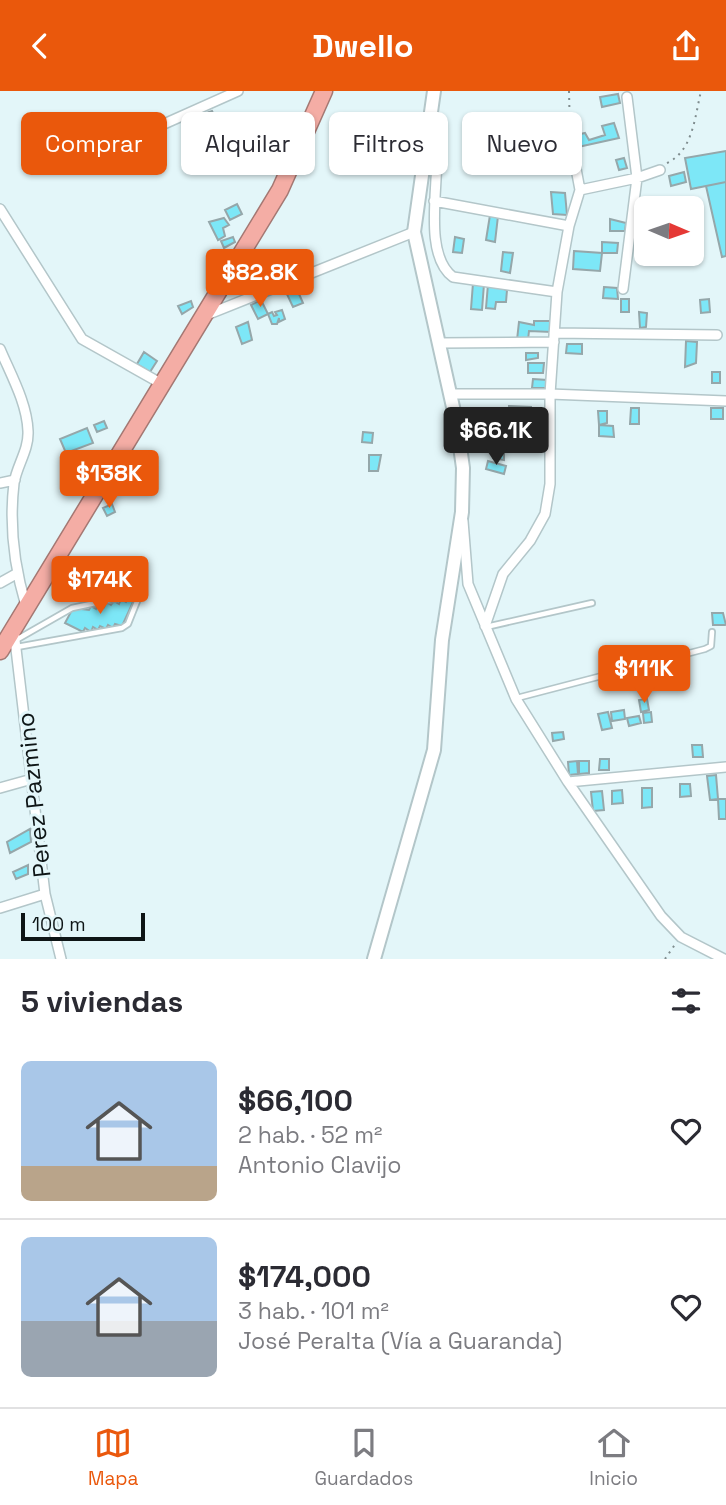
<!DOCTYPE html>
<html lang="es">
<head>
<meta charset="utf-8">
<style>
	:root { --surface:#fff; --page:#f2f2f3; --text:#2b2b33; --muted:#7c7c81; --line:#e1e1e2; --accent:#ea580c }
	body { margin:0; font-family:"Space Grotesk",sans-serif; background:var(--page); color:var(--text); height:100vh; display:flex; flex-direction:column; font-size:26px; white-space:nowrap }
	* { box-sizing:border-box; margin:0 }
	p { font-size:23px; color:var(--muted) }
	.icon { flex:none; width:38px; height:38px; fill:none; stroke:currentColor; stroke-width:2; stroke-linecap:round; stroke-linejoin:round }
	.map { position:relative; height:868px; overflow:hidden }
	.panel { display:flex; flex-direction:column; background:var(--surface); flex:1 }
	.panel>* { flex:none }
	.hud { position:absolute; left:21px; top:21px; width:684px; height:63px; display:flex; gap:14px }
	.needle { width:46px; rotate:92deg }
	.buttons { position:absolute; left:634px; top:105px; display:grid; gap:14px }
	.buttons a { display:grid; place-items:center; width:70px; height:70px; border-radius:10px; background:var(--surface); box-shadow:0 2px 5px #0004; font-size:35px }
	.scale { position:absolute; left:21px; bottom:18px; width:124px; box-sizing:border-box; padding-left:7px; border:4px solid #0e1516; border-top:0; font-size:19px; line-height:24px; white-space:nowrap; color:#0e1516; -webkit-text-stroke:5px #e3f6f9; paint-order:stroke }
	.price { position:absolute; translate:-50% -60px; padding:0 16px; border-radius:7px; background:var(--accent); color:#fff; font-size:23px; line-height:46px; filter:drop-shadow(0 2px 4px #0008) }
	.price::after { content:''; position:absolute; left:50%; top:42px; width:21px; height:16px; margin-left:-10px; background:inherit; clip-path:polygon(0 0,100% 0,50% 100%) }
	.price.on { background:#222; color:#fff }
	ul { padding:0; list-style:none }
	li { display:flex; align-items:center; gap:21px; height:175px; padding:0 21px }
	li+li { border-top:2px solid var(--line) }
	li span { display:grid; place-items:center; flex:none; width:196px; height:140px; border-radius:10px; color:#555 }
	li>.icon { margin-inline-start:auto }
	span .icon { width:84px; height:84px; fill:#fffc; stroke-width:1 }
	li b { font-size:30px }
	h2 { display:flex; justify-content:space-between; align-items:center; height:84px; padding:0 21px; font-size:30px }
	.tag { padding:0 24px; border-radius:10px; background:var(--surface); box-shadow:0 2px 5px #0004; font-size:24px; line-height:63px }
	.tag.on { background:var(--accent); color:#fff }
	header { display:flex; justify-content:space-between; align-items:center; height:91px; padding:0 21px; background:var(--accent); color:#fff; font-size:32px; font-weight:600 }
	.tabs { display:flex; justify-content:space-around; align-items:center; height:98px; border-top:2px solid var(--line); background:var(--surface); font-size:19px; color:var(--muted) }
	.tabs a { display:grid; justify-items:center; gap:4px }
	.tabs .on { color:var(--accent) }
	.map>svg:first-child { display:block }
</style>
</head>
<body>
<header><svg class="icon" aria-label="back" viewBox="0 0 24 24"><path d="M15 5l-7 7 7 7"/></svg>Dwello<svg class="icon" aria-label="share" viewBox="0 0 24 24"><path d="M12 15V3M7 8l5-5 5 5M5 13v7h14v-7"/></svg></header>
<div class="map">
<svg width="726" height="868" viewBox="0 0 726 868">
	<rect width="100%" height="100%" fill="#e3f6f9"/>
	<path fill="#7de7f7" stroke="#95a7aa" stroke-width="2" d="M618,3L620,12L602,16L600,6Z
		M212,20L218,33L212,36L206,22Z
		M200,24L206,36L198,39L192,28Z
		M614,32L619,47L578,56L576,44L585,42L589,49L605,44L602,35Z
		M198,39L204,55L195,60L189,44Z
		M726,60V91L691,98L685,67Z
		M624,67L627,77L619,79L616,69Z
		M684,81L686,91L671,95L669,85Z
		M726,91V165L722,166L706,95Z
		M551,101L565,102L567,124L553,123Z
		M237,113L242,123L230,129L225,119Z
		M697,115L699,128L691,129V117H675Z
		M490,124L498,125L495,151L486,149Z
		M224,127L229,134L223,137L225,145L218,149L209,131Z
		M610,128L626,132L625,140H610Z
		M233,146L235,151L224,157L221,150Z
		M455,146L464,148L462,162L453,161Z
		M602,151L618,152L617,162H602Z
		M574,160L602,162L600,180L573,178Z
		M503,161L513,162L510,182L501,180Z
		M473,192L484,193L482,219L471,218Z
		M488,193L507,199L506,211H496L495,218L486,217Z
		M295,194L303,212L293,216L285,199Z
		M604,196L617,197L618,208L603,207Z
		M621,208H629V221H621Z
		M709,208L710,221L701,222L700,209Z
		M261,209L268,223L258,228L251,214Z
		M191,210L193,216L182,223L178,215Z
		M282,219L285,228L279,231V227L277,233H272L268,223L272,221L274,225L277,224L275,221Z
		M639,221L647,222L646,236L640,237Z
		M534,230H551V241L529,240L528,249H517L519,231L534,234Z
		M248,231L252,249L242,253L236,236Z
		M686,250L697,251L696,272L685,276Z
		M567,253H582V263L566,262Z
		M144,261L157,270L150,281L137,273Z
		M526,262H538V267L526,269Z
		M528,272H544L543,282H528Z
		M712,281H720V292H712Z
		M533,288L547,289V297H532Z
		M509,315L531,316L530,335L509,330Z
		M631,317H639V333H630Z
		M711,317H723V328H711Z
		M477,318H484V330H477Z
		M598,320H607V332L599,334Z
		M104,330L107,337L97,341L94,334Z
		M599,334L613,335L614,346L599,345Z
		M87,337L93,352L66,362L60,348Z
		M363,341L373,342L372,352L362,351Z
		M493,349H504V355L493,358Z
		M493,361H504V369L493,367Z
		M369,364H381L378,380H369Z
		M488,370L506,375L504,383L486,378Z
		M112,413L115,421L107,425L103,417Z
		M129,507L134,509L122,535L115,533L113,537L108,534L106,538L100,535L98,539L93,536L91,541L85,537L83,541L65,532L73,517L89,519L91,515L96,518L98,513L104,516L106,511L111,514L114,510L119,513L121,508L126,511Z
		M712,522H723L726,534H713Z
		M647,608L649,619L641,621L639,609Z
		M624,619L625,628L612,630L611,621Z
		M608,621L612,637L602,639L598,623Z
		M651,621L652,631L644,632L643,622Z
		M639,625L641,632L629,635L627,627Z
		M563,641L564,648L553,650L552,642Z
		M692,654H702L703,666H693Z
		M600,668H609V679H599Z
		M577,670L578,683L569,684L568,671Z
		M579,670H589V682L579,683Z
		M716,684L718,708L710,709L707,685Z
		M680,693H690L691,705L680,706Z
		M642,697H652V716L642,717Z
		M622,699L623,712L612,713V700Z
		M602,700L604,719L593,720L591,701Z
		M718,708H726V728H719Z
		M30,738L31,751L10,762L7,751Z
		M28,774V783L16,788L13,781Z"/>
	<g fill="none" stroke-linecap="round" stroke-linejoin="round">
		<g stroke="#b3c6c9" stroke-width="8">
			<path id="lane" d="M486,536L592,512
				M16,549L72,517L133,504L138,508L128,533L122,537L17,556
				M517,607L705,558L711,555L712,541"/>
		</g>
		<g stroke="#b3c6c9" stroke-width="12">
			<path id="street" d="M164,33L238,0
				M429,33C452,51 414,157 453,186L557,201
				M580,99L637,87L660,79
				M434,110L569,135
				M0,118L82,248L162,293
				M623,198L637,87L627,6
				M204,225L414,141
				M554,242L717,244
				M440,252L554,251
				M0,258C11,284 27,312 28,340C29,359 17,374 14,392C9,435 14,475 26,515
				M450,303H550L726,310
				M0,392L15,389
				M463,430L468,493L516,608L568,691L661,825L681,846L724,868
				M0,492L16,483
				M485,535L503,483L530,450L545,423L550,393V303L557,201L569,135L580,99L571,51
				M14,541L45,803L61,868
				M568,691L726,676
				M0,697L32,688
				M0,817L45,803"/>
		</g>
		<g stroke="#b3c6c9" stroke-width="16">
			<path id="secondary" d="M374,868L434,659L442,549L462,421L463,377L457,334L414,141L434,0"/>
		</g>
		<g stroke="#a47873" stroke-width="19">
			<path id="highway" d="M0,560L280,99L324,0"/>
		</g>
		<path stroke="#7f8c8e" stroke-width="2" stroke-dasharray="2 5" stroke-linecap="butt" d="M569,0L570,44
			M667,72C693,60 695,25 701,0
			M665,868L676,852"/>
		<use href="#lane" stroke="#fff" stroke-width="4.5"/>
		<use href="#street" stroke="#fff" stroke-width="9"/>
		<use href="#secondary" stroke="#fff" stroke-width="12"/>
		<use href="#highway" stroke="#f4ada5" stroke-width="16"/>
	</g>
	<g text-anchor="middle" stroke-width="6" stroke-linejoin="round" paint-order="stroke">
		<g font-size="24" fill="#0e1516" stroke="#e3f6f9">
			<text transform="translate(34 704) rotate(-96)" y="8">Perez Pazmino</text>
		</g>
	</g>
</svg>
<div class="buttons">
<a><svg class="needle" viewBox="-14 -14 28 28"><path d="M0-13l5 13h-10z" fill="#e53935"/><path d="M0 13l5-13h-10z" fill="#7c7c81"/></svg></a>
</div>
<div class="scale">100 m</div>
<b class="price" style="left:260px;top:218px">$82.8K</b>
<b class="price on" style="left:496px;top:376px">$66.1K</b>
<b class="price" style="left:109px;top:419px">$138K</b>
<b class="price" style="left:100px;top:525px">$174K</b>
<b class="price" style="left:644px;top:614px">$111K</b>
<div class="hud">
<a class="tag on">Comprar</a>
<a class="tag">Alquilar</a>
<a class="tag">Filtros</a>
<a class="tag">Nuevo</a>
</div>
</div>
<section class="panel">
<h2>5 viviendas<svg class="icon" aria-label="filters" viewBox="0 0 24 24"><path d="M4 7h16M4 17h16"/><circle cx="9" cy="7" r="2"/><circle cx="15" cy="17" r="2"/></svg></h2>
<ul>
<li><span style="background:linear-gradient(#a9c7e8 75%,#b9a48a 0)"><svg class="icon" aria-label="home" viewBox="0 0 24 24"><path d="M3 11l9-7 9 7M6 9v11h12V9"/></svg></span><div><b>$66,100</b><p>2 hab. · 52 m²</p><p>Antonio Clavijo</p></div><svg class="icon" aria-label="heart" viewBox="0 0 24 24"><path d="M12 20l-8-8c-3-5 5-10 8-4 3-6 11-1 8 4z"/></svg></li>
<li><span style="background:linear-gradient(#a9c7e8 60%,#9aa5b1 0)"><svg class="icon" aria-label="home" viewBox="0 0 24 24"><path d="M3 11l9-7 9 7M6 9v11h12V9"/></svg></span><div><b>$174,000</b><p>3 hab. · 101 m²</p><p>José Peralta (Vía a Guaranda)</p></div><svg class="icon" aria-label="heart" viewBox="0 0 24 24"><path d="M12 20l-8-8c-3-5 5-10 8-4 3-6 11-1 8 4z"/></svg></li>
</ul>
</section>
<nav class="tabs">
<a class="on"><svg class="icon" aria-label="map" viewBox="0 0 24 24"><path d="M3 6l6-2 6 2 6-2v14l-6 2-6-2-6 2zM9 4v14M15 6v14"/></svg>Mapa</a>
<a><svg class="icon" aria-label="saved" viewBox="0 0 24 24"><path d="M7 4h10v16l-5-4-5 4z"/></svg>Guardados</a>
<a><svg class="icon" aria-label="home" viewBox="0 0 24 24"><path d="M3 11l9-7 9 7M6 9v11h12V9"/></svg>Inicio</a>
</nav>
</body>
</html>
